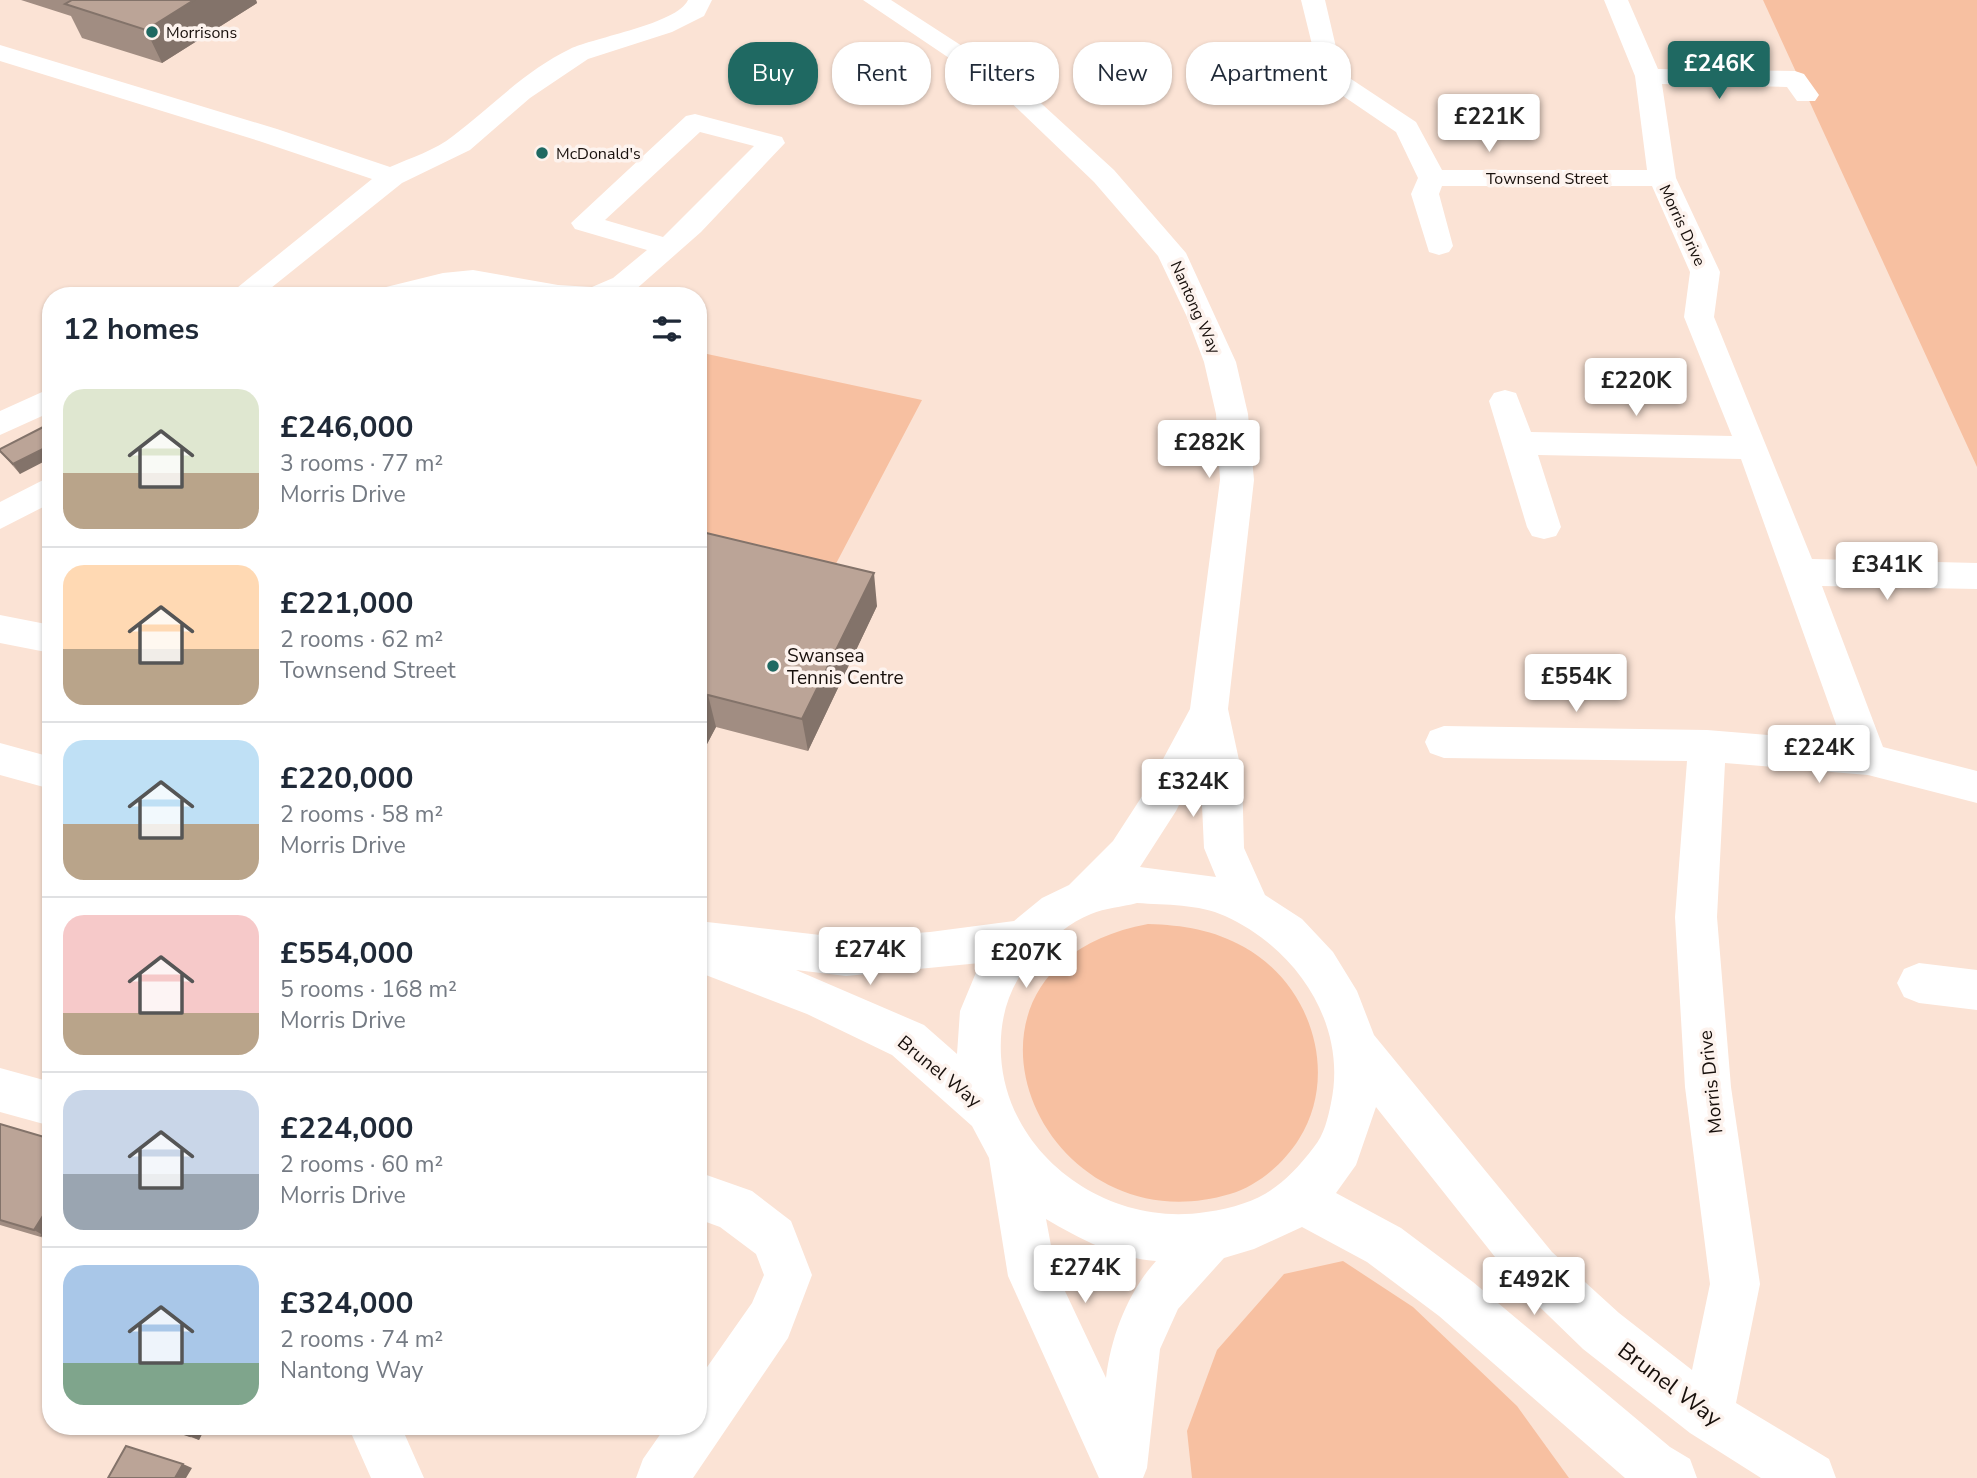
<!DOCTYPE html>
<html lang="en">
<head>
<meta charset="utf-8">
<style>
	:root { --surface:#fff; --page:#f2f2f3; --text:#1f2937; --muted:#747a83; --line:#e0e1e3; --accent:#1f6962 }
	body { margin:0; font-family:"Nunito Sans",sans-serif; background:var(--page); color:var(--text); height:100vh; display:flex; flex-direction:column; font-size:26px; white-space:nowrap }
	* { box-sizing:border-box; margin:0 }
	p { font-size:23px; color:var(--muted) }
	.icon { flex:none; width:38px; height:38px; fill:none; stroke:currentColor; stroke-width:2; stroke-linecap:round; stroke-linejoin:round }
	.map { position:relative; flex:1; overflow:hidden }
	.drawer { position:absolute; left:42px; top:287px; width:665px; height:1148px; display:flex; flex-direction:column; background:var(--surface); border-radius:28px; box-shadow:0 2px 5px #0004 }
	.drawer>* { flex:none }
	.banner { position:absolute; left:728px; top:42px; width:665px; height:63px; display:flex; gap:14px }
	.price { position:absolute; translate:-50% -60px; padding:0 16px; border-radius:7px; background:#fff; color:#222; font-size:23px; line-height:46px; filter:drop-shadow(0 2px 4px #0008) }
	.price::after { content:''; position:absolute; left:50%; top:42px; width:21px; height:16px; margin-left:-10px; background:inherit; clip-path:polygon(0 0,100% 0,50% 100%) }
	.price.on { background:var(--accent); color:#fff }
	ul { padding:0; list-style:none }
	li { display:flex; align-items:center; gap:21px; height:175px; padding:0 21px }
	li+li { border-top:2px solid var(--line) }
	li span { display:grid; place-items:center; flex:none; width:196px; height:140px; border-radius:21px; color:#555 }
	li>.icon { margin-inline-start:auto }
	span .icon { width:84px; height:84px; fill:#fffc; stroke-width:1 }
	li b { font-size:30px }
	h2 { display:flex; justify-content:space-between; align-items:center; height:84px; padding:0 21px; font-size:30px }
	.tag { padding:0 24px; border-radius:28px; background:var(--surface); box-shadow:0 2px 5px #0004; font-size:24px; line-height:63px }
	.tag.on { background:var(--accent); color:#fff }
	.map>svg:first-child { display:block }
</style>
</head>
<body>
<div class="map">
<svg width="1977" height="1478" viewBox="0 0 1977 1478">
	<rect width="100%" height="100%" fill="#fbe3d5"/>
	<path fill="#f7c0a1" d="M1763,0H1977V467Z
		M698,352L922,400L829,577L698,546Z
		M1148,924C1183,925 1214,930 1244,947C1311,984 1340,1074 1299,1139C1284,1163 1258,1186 1230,1194C1036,1252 921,966 1148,924Z
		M1343,1261L1413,1307L1517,1406L1569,1478H1192L1187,1431L1217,1350L1284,1274Z"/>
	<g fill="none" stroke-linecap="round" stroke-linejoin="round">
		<path fill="#fff" fill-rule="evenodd" d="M688,0H712L704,16L672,32L588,59L530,98L470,150L402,183L261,296H227L372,179L259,141L0,61V45L277,129L390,167C410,158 436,150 453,136C491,107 526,70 570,49C595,37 677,24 688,0Z
			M863,0H891L1019,83L1114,170L1186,253L1236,362L1248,414L1254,480L1228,709L1242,774L1244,848L1265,895L1302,919L1333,952L1357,991L1374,1035L1552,1252L1619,1313L1692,1370L1710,1284L1685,1087L1675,917L1687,761L1444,758L1430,753L1425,742L1430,731L1444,726L1707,730L1842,741L1741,459L1538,455L1561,527L1556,536L1544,539L1532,536L1527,527L1489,401L1494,393L1505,390L1516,393L1531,432L1732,436L1684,317L1690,272L1652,186H1442L1439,194L1453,246L1449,252L1439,255L1429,252L1411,194L1418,178L1396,132L1321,81L1301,0H1325L1342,73L1416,122L1442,170H1647L1635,76L1604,0H1628L1658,69L1795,71L1804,74L1819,95L1815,101H1797L1787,87L1662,84L1676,178L1720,272L1714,317L1812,559L1977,563V589L1822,586L1883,747L1977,771V803L1868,775L1725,763L1717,917L1731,1087L1760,1284L1736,1403L1829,1459L1836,1478H1761L1690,1433L1583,1349L1518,1286L1376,1107L1356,1165L1336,1193L1401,1228L1473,1282L1670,1447L1690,1459L1697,1478H1625L1439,1316L1367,1262L1302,1227L1254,1249L1224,1258L1178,1309L1160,1349L1147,1468L1143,1478H1099L1008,1276L989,1158L972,1126L892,1055L807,1014L698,972V925L707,922L846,938L930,932L1014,921L1042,898L1069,885L1113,841L1148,787L1190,709L1220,480L1216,414L1204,362L1187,317L1158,256L1094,182L1001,93ZM1200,763L1204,848L1216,877L1140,867L1176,811ZM1137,903C1166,905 1199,904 1225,916C1296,948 1348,1024 1331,1103C1328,1118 1324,1135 1314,1147C1282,1189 1258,1204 1206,1212C1108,1228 1007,1156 1001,1056C999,1017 1009,984 1036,955C1051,939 1070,922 1091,914C1105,908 1122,907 1137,903ZM980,963L960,1011L957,1054L924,1025L796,970L846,976ZM1046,1219C1080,1239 1116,1258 1156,1261C1128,1292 1111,1336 1106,1378L1056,1272Z
			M695,114L782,137L785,143L701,232L634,291L624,296H517L473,288L427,296H374L378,289L443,273L473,270L558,285L592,287L613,278L647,250L575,229L571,223L686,116ZM700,132L754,146L663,237L605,220Z
			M51,388V412L0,435V411Z
			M51,476V503L0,529V502Z
			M0,615L51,625V653L0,643Z
			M0,743L51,757V789L0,775Z
			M1919,963L1977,970V1010L1919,1003L1904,997L1897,983L1904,969Z
			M0,1068L51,1082V1126L0,1112Z
			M698,1172L752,1191L791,1221L812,1275L788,1338L693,1478H636L643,1459L666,1426H698V1380L752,1303L764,1275L756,1254L720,1227L698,1219Z
			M348,1426H401L424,1478H371Z"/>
	</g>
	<path fill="#a18d82" d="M21,0H256L257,3L162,63L82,38L71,16Z
		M51,423L20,474L0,451Z
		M698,531L877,606L808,751L716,727L698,761Z
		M0,1124L51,1139V1240L0,1225Z
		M160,1426H206L199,1440Z"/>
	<path fill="#83736a" d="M194,0H256L257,3L162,63L146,30Z
		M51,445V458L20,474L13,464Z
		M874,573L877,606L808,751L802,719Z
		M708,695L716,727L698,761V713Z
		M51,1203V1237L43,1235L34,1230Z
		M195,1426H206L199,1440L190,1436Z
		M183,1464L192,1468L186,1478H175Z"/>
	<path fill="#bba497" stroke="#83736a" stroke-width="2" d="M72,0H194L146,30L65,4Z
		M51,423V445L13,464L0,451V449Z
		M698,531L874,573L802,719L708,695L698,713Z
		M0,1124L51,1139V1203L34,1230L0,1220Z
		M51,1221V1237L42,1235Z
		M160,1426H195L190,1436Z
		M126,1446L183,1464L175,1478H108Z"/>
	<g fill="#1f6962" stroke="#fdf3ee" stroke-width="2.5">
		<circle cx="152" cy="32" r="7"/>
		<circle cx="542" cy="153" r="7"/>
		<circle cx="773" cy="666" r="7"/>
	</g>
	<g text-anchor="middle" stroke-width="7" stroke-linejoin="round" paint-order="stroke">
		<g font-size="16" fill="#18100c" stroke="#fdf3ee" text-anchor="start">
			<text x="166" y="38">Morrisons</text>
			<text x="556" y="159">McDonald's</text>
		</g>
		<g font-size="16" fill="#18100c" stroke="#fdf3ee">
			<text x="1547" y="184">Townsend Street</text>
			<text transform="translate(1683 225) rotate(65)" y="6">Morris Drive</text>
			<text transform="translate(1196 307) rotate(66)" y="6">Nantong Way</text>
		</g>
		<g font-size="19" fill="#18100c" stroke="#fdf3ee" text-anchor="start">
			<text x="787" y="662">Swansea<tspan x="787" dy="22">Tennis Centre</tspan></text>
		</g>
		<g font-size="19" fill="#18100c" stroke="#fdf3ee">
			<text transform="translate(940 1071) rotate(39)" y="7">Brunel Way</text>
			<text transform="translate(1710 1082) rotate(-96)" y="7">Morris Drive</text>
		</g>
		<g font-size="23" fill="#18100c" stroke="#fdf3ee">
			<text transform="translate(1670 1384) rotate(37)" y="8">Brunel Way</text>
		</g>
	</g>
</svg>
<b class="price on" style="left:1719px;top:101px">£246K</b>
<b class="price" style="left:1489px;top:154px">£221K</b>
<b class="price" style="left:1636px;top:418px">£220K</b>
<b class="price" style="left:1209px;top:480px">£282K</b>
<b class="price" style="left:1887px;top:602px">£341K</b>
<b class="price" style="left:1576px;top:714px">£554K</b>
<b class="price" style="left:1819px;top:785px">£224K</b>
<b class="price" style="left:1193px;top:819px">£324K</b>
<b class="price" style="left:870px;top:987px">£274K</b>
<b class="price" style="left:1026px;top:990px">£207K</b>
<b class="price" style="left:1085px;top:1305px">£274K</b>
<b class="price" style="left:1534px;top:1317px">£492K</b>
<div class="banner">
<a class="tag on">Buy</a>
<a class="tag">Rent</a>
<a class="tag">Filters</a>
<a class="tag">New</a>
<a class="tag">Apartment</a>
</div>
<section class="drawer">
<h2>12 homes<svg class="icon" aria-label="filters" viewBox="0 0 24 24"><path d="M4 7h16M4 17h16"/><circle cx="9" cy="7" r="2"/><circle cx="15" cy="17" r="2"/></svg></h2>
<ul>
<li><span style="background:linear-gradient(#dfe7d0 60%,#b9a48a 0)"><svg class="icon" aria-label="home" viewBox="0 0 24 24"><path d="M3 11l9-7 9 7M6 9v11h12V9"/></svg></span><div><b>£246,000</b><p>3 rooms · 77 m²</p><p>Morris Drive</p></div></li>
<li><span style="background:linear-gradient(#ffd9b3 60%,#b9a48a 0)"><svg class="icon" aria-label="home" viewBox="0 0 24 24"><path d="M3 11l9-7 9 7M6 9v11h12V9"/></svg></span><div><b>£221,000</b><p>2 rooms · 62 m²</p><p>Townsend Street</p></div></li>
<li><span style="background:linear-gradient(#bfe0f5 60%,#b9a48a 0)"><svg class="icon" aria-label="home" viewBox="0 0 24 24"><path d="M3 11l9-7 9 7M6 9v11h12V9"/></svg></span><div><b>£220,000</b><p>2 rooms · 58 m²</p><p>Morris Drive</p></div></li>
<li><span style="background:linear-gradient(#f6c9c9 70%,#b9a48a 0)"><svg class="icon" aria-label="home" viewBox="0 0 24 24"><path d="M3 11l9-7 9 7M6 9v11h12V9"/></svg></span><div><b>£554,000</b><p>5 rooms · 168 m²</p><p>Morris Drive</p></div></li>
<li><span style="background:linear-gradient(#c9d6e8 60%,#9aa5b1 0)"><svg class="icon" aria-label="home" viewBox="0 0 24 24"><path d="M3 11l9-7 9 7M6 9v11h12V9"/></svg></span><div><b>£224,000</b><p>2 rooms · 60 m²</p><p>Morris Drive</p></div></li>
<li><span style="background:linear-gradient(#a9c7e8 70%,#7fa58c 0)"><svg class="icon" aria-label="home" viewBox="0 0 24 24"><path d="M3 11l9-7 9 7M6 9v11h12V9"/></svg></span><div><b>£324,000</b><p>2 rooms · 74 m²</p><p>Nantong Way</p></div></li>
</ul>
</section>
</div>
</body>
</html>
